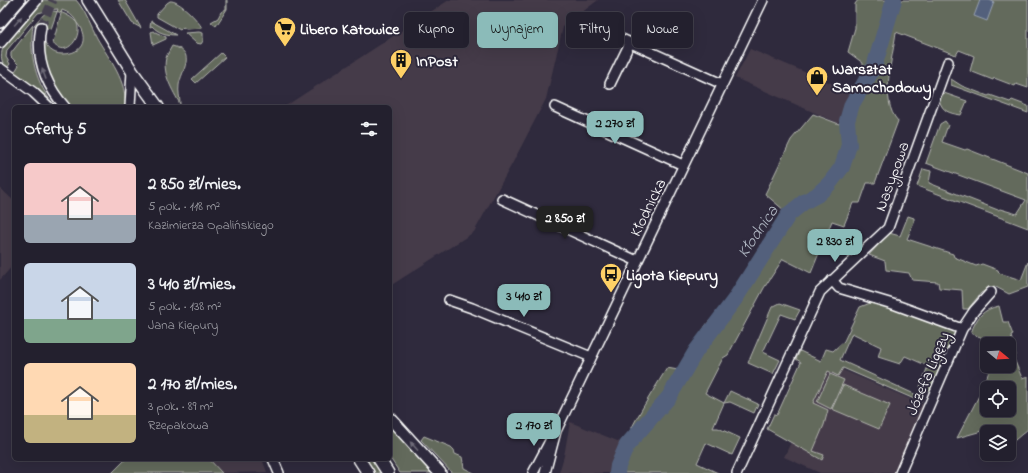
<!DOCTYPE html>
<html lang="pl">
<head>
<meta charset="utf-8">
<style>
	:root { --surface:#23202e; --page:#2f2d3a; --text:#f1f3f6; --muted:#a3a3aa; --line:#403e4a; --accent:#8bbbb9 }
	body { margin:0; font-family:"Indie Flower",sans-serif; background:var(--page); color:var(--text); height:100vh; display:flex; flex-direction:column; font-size:15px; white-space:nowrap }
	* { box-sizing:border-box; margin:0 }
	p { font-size:13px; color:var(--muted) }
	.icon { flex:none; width:22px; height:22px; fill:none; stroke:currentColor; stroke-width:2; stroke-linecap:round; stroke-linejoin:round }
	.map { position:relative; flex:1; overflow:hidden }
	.side { position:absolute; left:12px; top:105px; width:380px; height:356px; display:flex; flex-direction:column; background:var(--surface); border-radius:6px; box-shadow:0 4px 16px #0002,0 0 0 1px var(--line) }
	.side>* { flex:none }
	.hud { position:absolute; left:404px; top:12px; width:380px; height:36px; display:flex; gap:8px }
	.needle { width:26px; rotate:108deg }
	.buttons { position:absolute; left:980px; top:337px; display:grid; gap:8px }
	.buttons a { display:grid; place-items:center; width:36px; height:36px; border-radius:6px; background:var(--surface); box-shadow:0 4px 16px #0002,0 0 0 1px var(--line); font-size:20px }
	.price { position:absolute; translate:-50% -34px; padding:0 9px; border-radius:8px; background:var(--accent); color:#111; font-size:13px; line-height:26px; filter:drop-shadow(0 1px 2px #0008) }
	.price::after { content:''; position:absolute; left:50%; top:24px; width:12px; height:9px; margin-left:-6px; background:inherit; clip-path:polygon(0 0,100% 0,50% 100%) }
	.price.active { background:#222; color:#fff }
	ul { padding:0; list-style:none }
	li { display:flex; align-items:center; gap:12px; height:100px; padding:0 12px }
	li span { display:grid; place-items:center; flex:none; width:112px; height:80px; border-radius:6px; color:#555 }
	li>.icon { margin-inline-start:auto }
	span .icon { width:48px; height:48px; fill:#fffc; stroke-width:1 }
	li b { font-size:17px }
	h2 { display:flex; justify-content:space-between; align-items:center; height:48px; padding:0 12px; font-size:17px }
	.chip { padding:0 14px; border-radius:6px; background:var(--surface); box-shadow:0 4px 16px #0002,0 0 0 1px var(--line); font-size:14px; line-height:36px }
	.chip.active { background:var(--accent); color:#111 }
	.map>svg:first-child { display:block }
</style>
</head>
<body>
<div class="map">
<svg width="1028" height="473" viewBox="0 0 1028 473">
	<rect width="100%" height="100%" fill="#2f2a3d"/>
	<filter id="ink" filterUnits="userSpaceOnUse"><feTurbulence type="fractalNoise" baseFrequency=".025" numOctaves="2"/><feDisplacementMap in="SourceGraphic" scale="8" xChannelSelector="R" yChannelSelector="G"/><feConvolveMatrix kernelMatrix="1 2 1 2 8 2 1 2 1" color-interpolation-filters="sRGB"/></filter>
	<g filter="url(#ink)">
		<path fill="#453b49" d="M449,0H598L563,27L546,99L512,164L474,232L390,286V107H284Z
			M750,49L857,94L838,123L735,78Z
			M0,188L14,201V264L0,280Z
			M799,351L924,405L894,473H820L784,457L791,442L767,429L774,413L777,415L801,362L796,360Z
			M570,422L625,444L617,463L614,473H559L564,456Z
			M209,459H262L267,472L222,473Z"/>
		<path fill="#646a5c" stroke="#b2b4ae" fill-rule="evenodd" d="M0,0H14L0,18Z
			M43,0H76L80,5C87,15 91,27 97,38C109,59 128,82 125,107H71L50,81L43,59L44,40C47,48 53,54 62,54C103,54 79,0 38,13L7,50L6,57L10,64L7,68C1,62 0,56 3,48Z
			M118,0H125L141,28L132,23Z
			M226,0H227V9L216,26L211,22L218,18L221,12L226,9Z
			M858,0H1028V88L1016,84L1015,86L994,78L993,80L970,71L974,56L959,50L956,55L896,32C893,57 879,101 898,121L875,183H867L860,203H853L844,225L832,221L811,273L783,259L764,288L728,355L723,358L705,393L724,403L730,391L758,404L754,413L730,402L724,403L713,428H718L740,438L732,455L706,443L697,463L718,473H614C624,434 647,401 667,368L678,370L706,325L738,288L756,258L766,245L785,211L765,194L791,140L813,114L839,124L862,79L863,63L848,52L855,28V4Z
			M170,1C179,0 198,20 202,28L186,29L183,27L180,30L157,17V14L167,3Z
			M58,9L51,29L34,25C41,17 47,9 58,9Z
			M62,10C96,22 68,65 52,42L54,39Z
			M151,21L176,35C167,35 158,33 152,26L150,27Z
			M33,25C29,55 35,84 56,107H54L14,73L19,65L11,57V53Z
			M153,31L166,37V39L153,45L151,32Z
			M199,32L203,33V41L201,44L196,43L185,33Z
			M172,46C198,52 181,71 179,85C178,92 180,98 180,104C173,91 162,74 166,58C167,54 170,50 172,46Z
			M221,53L225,57L196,83L192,79Z
			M951,79L962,86L988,96L990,95L1010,102L1012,100L1028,106V113L951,85Z
			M944,93L967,101L961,115C949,113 943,112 939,100Z
			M945,121L948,125L942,142L965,150L967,149L1028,173V228L917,186L923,169L931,171L929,183L998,210L1000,209L1017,214L1026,200L926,163L940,124Z
			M908,216L914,218V222L907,239L953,254L954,257L976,266L982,264L998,270L999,273L1021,280L1028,262V287L1009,294L994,286L981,293L968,309H963L962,290L939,288L938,282L912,280L909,273L886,270L885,261L869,255L889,233L900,236Z
			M873,302L956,330L931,392L920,387L928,366L905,356L900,364L878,357L881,347L852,333L840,360L923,398L921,402L843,368L838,376L828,371L813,403L828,410L824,425L813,451L824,455L822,460L767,429L774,414L777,415L801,362L796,359L800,351L821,361L826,349L833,351L844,341L860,307Z
			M780,303L800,310L795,319L781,314L763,352L780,360L773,374L748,363L772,307Z
			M999,306L1003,322H1008L1013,335L1011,336L1016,355L1014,359L1022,378L1028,376V429L1009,445V432H990L989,429L957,438L982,390L991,366H1009V344H996L971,333C976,318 983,309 999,306ZM987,388H1009V410H987Z
			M830,374L844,380L831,409L817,402Z
			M843,385L890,405L879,429L832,409Z
			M390,427L433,473H400L390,458Z
			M424,436L451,447L454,450L455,454L462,457L464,468L474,473H452L421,440Z
			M126,459H209L222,473H112Z
			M365,459H372L382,473H375Z"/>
		<path fill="#52617c" stroke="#97a0b0" d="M980,0H989L994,2L987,21L974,16Z"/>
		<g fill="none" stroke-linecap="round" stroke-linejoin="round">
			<path stroke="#52617c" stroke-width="16" d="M617,473L618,466L627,445L669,397L696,351L735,299L789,214L804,202L817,195L829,184L842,167L849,145L847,121L852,104L874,67L894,0"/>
			<path stroke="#443f50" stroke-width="9" stroke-dasharray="9 4.5" stroke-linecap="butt" d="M41,27L53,0"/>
			<g stroke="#fff" stroke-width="12">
				<path id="minor" d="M41,27C35,58 45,84 65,107
					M613,35L722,84
					M0,68L33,92L49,107
					M610,84L630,43
					M130,107L132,71
					M555,107L683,165
					M502,199L637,261
					M832,280L839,288L896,305L962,329
					M449,300L472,308L591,357
					M273,459L279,473
					M533,473L551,439
					M545,473L556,431L763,0
					M737,473L820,292L888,228L948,62
					M900,473L962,329L974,311L991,292"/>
			</g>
			<g stroke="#fff" stroke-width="14">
				<path id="major" d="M88,0L132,71L158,107
					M0,22L19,0
					M0,42L36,0
					M390,418L440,473
					M359,459L368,473
					M379,459L388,473"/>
			</g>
			<use href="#minor" stroke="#2f2a3d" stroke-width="9"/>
			<use href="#major" stroke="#2f2a3d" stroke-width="11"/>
		</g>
		<defs><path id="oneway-solid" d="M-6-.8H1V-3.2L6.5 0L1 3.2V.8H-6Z"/></defs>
		<g fill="#6d6a77">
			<use href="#oneway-solid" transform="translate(18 21) rotate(-50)"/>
			<use href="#oneway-solid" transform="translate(44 74) rotate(-110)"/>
			<use href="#oneway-solid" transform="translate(414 446) rotate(-132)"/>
		</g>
	</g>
	<defs>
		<g id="supermarket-pin" transform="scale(1.15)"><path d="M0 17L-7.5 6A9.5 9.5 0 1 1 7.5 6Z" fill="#ffd166" stroke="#2f2a3d"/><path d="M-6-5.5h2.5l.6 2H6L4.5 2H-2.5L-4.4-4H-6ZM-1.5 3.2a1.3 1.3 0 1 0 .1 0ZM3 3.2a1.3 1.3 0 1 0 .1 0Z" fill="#111"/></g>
		<g id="building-pin" transform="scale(1.15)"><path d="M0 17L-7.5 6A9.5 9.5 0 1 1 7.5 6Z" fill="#ffd166" stroke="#2f2a3d"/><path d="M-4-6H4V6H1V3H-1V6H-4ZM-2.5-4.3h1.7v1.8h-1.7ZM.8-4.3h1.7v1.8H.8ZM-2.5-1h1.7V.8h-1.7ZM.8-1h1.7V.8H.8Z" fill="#111"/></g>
		<g id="shop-pin" transform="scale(1.15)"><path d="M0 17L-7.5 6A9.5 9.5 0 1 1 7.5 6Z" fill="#ffd166" stroke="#2f2a3d"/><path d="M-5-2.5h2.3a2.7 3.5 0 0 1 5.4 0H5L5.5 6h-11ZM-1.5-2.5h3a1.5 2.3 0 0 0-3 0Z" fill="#111"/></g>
		<g id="bus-pin" transform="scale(1.15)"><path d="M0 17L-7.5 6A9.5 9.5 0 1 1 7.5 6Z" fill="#ffd166" stroke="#2f2a3d"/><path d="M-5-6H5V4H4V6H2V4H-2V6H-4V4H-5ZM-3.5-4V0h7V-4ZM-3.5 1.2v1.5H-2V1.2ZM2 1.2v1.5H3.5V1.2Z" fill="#111"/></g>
	</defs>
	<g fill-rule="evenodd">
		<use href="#supermarket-pin" x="285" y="28"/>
		<use href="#building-pin" x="401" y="60"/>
		<use href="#shop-pin" x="817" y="77"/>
		<use href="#bus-pin" x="611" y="274"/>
	</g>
	<g text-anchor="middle" stroke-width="4" stroke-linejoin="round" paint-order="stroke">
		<g font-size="16" font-weight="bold" fill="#fff" stroke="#2f2a3d" text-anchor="start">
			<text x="300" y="34">Libero Katowice</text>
			<text x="416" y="66">InPost</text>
			<text x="832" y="74">Warsztat<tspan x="832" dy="18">Samochodowy</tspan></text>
			<text x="626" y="280">Ligota Kiepury</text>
		</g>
		<g font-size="16" fill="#fff" stroke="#2f2a3d">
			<text transform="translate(891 176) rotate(-70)" y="6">Nasypowa</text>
			<text transform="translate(647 207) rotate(-64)" y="6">Kłodnicka</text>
			<text transform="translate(927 373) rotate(-67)" y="6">Józefa Ligęzy</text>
		</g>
		<g font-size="17" font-style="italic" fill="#b1b8c4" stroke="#2f2a3d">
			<text transform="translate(757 231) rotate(-56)" y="6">Kłodnica</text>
		</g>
	</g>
</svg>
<div class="buttons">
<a><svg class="needle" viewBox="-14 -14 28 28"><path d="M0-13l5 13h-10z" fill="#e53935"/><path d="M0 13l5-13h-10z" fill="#a3a3aa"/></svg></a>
<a><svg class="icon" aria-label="locate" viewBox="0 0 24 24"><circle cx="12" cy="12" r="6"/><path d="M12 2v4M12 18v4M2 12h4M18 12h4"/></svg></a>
<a><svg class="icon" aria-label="layers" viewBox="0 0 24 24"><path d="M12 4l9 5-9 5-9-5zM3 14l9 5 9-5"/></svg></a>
</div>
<b class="price" style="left:615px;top:145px">2 270 zł</b>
<b class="price active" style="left:565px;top:240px">2 850 zł</b>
<b class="price" style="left:835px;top:263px">2 830 zł</b>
<b class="price" style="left:524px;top:318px">3 410 zł</b>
<b class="price" style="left:534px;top:447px">2 170 zł</b>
<div class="hud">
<a class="chip">Kupno</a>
<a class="chip active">Wynajem</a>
<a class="chip">Filtry</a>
<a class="chip">Nowe</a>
</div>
<section class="side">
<h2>Oferty: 5<svg class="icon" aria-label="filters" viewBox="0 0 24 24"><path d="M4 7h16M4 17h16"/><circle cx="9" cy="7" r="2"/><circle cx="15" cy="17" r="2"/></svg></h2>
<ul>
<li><span style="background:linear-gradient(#f6c9c9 65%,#9aa5b1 0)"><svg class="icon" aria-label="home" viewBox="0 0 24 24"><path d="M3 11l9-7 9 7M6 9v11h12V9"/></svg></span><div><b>2 850 zł/mies.</b><p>5 pok. · 118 m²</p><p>Kazimierza Opalińskiego</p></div></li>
<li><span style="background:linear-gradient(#c9d6e8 70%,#7fa58c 0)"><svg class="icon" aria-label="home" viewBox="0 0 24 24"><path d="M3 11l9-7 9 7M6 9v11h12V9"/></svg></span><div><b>3 410 zł/mies.</b><p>5 pok. · 138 m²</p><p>Jana Kiepury</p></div></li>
<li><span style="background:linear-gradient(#ffd9b3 65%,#c2b280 0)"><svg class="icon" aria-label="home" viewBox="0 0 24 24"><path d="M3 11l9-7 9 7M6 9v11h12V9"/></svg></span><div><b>2 170 zł/mies.</b><p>3 pok. · 89 m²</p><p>Rzepakowa</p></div></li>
</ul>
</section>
</div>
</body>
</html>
